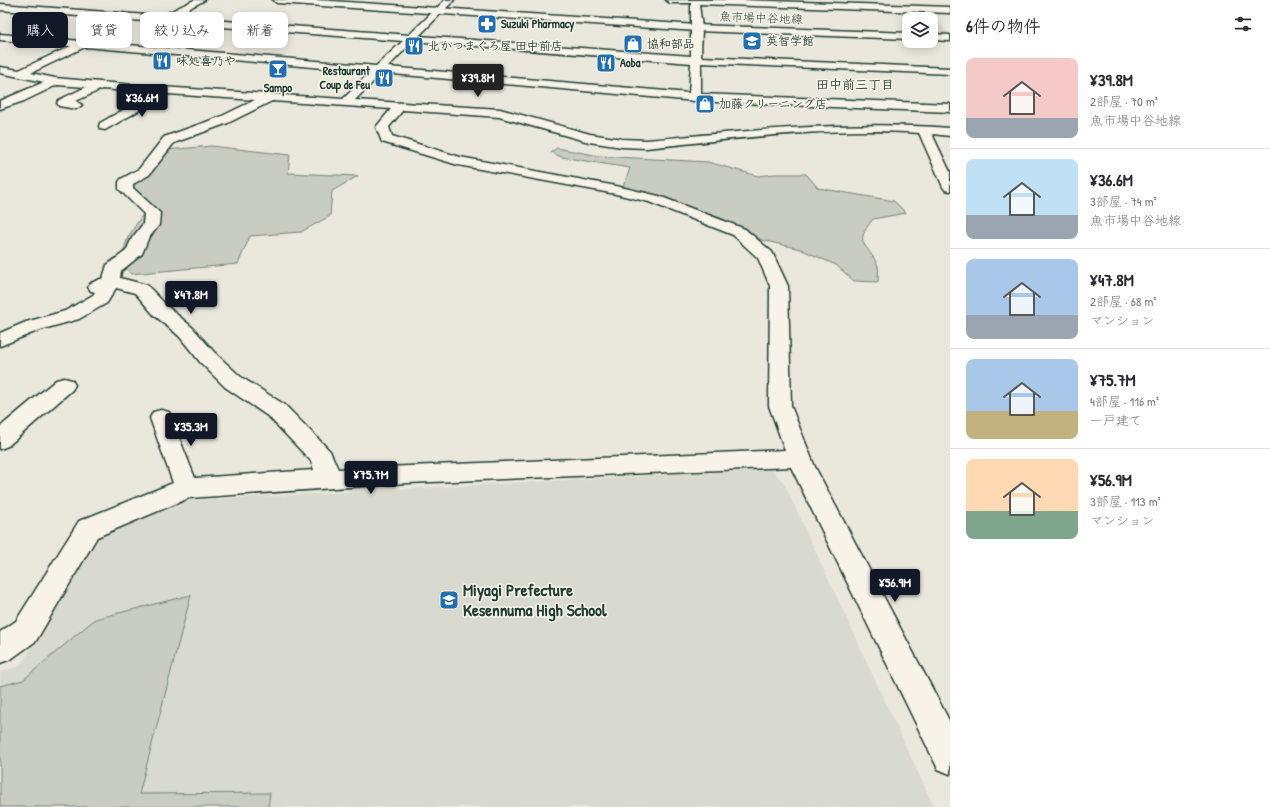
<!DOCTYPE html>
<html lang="ja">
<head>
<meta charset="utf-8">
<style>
	:root { --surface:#fff; --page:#f2f2f3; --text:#2b2b33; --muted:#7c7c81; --line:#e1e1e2; --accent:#111827 }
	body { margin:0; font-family:"Patrick Hand","Klee One",sans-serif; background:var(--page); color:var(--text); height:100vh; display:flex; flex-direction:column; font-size:15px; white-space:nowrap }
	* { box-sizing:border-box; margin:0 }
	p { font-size:13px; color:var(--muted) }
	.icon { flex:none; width:22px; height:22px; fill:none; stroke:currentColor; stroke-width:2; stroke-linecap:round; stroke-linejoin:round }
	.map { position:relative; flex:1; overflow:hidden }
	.panel { display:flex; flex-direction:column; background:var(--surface); width:320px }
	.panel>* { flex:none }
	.top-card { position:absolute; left:12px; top:12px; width:380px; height:36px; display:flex; gap:8px }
	.fabs { position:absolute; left:902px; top:12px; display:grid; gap:8px }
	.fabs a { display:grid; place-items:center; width:36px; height:36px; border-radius:8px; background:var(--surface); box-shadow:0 2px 10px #0003; font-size:20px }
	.price { position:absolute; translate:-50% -34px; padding:0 9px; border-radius:4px; background:var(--accent); color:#fff; font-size:13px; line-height:26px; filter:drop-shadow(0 1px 2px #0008) }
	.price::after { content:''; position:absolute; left:50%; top:24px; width:12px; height:9px; margin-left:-6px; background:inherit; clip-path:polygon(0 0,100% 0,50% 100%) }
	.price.selected { background:#222; color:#fff }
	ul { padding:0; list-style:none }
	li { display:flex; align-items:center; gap:12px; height:100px; padding:0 16px }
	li+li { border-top:1px solid var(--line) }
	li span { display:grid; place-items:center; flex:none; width:112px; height:80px; border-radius:8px; color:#555 }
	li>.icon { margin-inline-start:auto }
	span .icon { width:48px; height:48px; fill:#fffc; stroke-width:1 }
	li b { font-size:17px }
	h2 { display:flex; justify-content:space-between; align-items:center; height:48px; padding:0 16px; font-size:17px }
	.chip { padding:0 14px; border-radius:8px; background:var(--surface); box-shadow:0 2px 10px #0003; font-size:14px; line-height:36px }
	.chip.selected { background:var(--accent); color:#fff }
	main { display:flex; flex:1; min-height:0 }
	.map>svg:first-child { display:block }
</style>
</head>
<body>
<main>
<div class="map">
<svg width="950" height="807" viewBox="0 0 950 807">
	<rect width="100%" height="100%" fill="#eae8dd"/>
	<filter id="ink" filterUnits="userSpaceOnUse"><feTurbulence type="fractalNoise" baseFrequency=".025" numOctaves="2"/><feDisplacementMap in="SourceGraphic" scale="8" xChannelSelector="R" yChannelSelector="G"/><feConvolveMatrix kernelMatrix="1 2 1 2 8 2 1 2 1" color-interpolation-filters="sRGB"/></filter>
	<g filter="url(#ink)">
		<path fill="#d9dacf" d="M896,10L922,11L949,33H931V19H909V21Z
			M772,469L784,483L934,807H0V672L20,666L101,533L180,501Z"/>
		<path fill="#c8ccc1" stroke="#74847a" d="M211,146L290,155L288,173L358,176L332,191L330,216L301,232L250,236L238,264L131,274L120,262L128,237L143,214L130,196L141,166L166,150Z
			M557,148L599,156L708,162L758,176L775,174H806L818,188L894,201L906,213L873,219C852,245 868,243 878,266C879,270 878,277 878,282L854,281L836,265L800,249L762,240L723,219L655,195L623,187L630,168L561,157L551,152Z
			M191,595L139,794L270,793L268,807H0V686L23,680L95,619Z"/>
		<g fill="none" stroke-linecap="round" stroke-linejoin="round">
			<g stroke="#1f3d34" stroke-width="3">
				<path id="street" d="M194,0H205L173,17L409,35L445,0H454L419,36L691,56V3H670L666,0H743L950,7V13L699,4L702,28L701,57L950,68V74L701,63V94L950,104V112L695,101L382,73L355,100L500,109L590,134L622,139L646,140C748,131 848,120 950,128V136L932,134L950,172V191L945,190L943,187L919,133C828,126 736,139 646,148L622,147L589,142L499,117L403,110L389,127L392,136L460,157L616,186L659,196L745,229L772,252L788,286L791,406L815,467L950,722V774L938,769L791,467L407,483L189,498L97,537L36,641L11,659L0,663V632L16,621L79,521L173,483L150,418L153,412L161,410L169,412L195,478L314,470L311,461L269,417L225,387L200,362L179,336L154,315L135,293L116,288L107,303L79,319L40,330L0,346V333L26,322L65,311L93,295L95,292L91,291L88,287L91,283L103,278L107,265L126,251L132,238L143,224L144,214L119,189V182L121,179L139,169L164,137L220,117L255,100L168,94L105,130L100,129L99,126L100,123L153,93L102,89L76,101L82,105L76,109L59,106L57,103L59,100L86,87L57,85L24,101L0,109V101L44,82L0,73V67L19,70L71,46L0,40V34L376,66L403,41L0,10V4L161,16ZM413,41L691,63L689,93L388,67ZM85,47L370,72L343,99L145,86L55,78L31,73ZM272,101L391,109L376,127L382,142L458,165L616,194L649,202L733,235L758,258L770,286L769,406L785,450L338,469L330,451L285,405L241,377L214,352L193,328L168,307L147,285L120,278L121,271L142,254L148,239L159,225L160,213L133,188V184L149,175L174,143L228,123Z
					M64,378L72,380L75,385L72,390L8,446L0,449V427L56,380Z"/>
			</g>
			<g stroke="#1f3d34" stroke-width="3">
				<path id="secondary" d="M273,0H316L697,25L909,33V39L697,31L277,3Z
					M931,34L950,35V41L931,40Z"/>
			</g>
			<use href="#street" fill="#f7f3e8" fill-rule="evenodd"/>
			<use href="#secondary" fill="#f7f3e8" fill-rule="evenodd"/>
		</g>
	</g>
	<defs>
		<g id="pharmacy-square" transform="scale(1)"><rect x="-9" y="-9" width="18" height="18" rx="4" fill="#1f6fb2" stroke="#f7f3e8"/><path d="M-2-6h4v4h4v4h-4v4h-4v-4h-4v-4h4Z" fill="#fff"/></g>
		<g id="school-square" transform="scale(1)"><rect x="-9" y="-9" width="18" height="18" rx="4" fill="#1f6fb2" stroke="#f7f3e8"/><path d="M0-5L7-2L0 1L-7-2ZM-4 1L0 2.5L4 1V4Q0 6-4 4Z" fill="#fff"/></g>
		<g id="shop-square" transform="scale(1)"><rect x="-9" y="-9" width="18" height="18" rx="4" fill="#1f6fb2" stroke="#f7f3e8"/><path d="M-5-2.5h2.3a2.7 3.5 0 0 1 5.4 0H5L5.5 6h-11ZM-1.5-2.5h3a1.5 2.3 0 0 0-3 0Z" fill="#fff"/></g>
		<g id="restaurant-square" transform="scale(1)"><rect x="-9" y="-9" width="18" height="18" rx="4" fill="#1f6fb2" stroke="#f7f3e8"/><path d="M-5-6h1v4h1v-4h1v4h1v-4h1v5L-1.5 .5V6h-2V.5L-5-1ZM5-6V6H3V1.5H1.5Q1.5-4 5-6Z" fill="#fff"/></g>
		<g id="bar-square" transform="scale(1)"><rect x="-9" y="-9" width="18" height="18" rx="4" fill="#1f6fb2" stroke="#f7f3e8"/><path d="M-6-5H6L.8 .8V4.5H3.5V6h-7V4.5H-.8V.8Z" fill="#fff"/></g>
	</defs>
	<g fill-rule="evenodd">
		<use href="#pharmacy-square" x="487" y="24"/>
		<use href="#school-square" x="752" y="41"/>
		<use href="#shop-square" x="633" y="44"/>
		<use href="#restaurant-square" x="414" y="46"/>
		<use href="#restaurant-square" x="162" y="61"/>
		<use href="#restaurant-square" x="606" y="63"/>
		<use href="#bar-square" x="278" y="69"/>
		<use href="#restaurant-square" x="384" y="78"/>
		<use href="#shop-square" x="705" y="104"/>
		<use href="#school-square" x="449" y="600"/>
	</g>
	<g text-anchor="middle" stroke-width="3" stroke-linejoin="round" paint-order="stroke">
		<g font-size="12" fill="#1f3d34" stroke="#f7f3e8">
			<text transform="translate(761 18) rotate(2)" y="4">魚市場中谷地線</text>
		</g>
		<g font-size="12" font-weight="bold" fill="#1f3d34" stroke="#f7f3e8" text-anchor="start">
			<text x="501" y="28">Suzuki Pharmacy</text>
			<text x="766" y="45">英智学館</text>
			<text x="647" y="48">協和部品</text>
			<text x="428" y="50">北かつまぐろ屋 田中前店</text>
			<text x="176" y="65">味処喜乃や</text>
			<text x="620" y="67">Aoba</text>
			<text x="370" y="75" text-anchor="end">Restaurant<tspan x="370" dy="14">Coup de Feu</tspan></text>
			<text x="278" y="92" text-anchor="middle">Sampo</text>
			<text x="719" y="108">加藤クリーニング店</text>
		</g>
		<g font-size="13" font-weight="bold" fill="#1f3d34" stroke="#f7f3e8">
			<text x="855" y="89">田中前三丁目</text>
		</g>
		<g font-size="17" font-weight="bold" fill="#1f3d34" stroke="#f7f3e8" text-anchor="start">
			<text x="463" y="596">Miyagi Prefecture<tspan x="463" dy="20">Kesennuma High School</tspan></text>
		</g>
	</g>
</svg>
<div class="fabs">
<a><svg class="icon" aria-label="layers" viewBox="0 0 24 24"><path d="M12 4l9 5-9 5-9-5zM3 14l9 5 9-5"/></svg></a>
</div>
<b class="price selected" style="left:478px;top:98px">¥39.8M</b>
<b class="price" style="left:142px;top:118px">¥36.6M</b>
<b class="price" style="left:191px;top:315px">¥47.8M</b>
<b class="price" style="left:191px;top:447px">¥35.3M</b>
<b class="price" style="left:371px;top:495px">¥75.7M</b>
<b class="price" style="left:895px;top:603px">¥56.9M</b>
<div class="top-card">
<a class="chip selected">購入</a>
<a class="chip">賃貸</a>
<a class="chip">絞り込み</a>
<a class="chip">新着</a>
</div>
</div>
<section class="panel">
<h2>6件の物件<svg class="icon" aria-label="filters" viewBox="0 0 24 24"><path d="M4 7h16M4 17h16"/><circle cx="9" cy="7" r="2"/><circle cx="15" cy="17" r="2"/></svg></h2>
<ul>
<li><span style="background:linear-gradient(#f6c9c9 75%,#9aa5b1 0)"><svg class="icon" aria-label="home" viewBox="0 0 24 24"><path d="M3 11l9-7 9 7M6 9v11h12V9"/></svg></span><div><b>¥39.8M</b><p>2部屋 · 70 m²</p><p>魚市場中谷地線</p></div></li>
<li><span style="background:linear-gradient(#bfe0f5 70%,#9aa5b1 0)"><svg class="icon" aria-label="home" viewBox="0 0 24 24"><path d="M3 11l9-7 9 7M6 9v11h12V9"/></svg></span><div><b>¥36.6M</b><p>3部屋 · 74 m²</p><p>魚市場中谷地線</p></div></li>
<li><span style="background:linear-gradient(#a9c7e8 70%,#9aa5b1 0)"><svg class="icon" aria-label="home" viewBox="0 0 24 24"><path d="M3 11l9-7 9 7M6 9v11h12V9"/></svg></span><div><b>¥47.8M</b><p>2部屋 · 68 m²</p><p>マンション</p></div></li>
<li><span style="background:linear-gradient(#a9c7e8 65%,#c2b280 0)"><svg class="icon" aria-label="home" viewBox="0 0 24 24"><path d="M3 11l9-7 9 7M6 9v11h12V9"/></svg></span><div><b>¥75.7M</b><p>4部屋 · 116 m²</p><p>一戸建て</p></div></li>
<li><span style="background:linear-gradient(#ffd9b3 65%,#7fa58c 0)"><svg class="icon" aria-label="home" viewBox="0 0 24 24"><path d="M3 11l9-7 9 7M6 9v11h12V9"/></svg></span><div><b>¥56.9M</b><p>3部屋 · 113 m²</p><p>マンション</p></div></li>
</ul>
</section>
</main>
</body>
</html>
